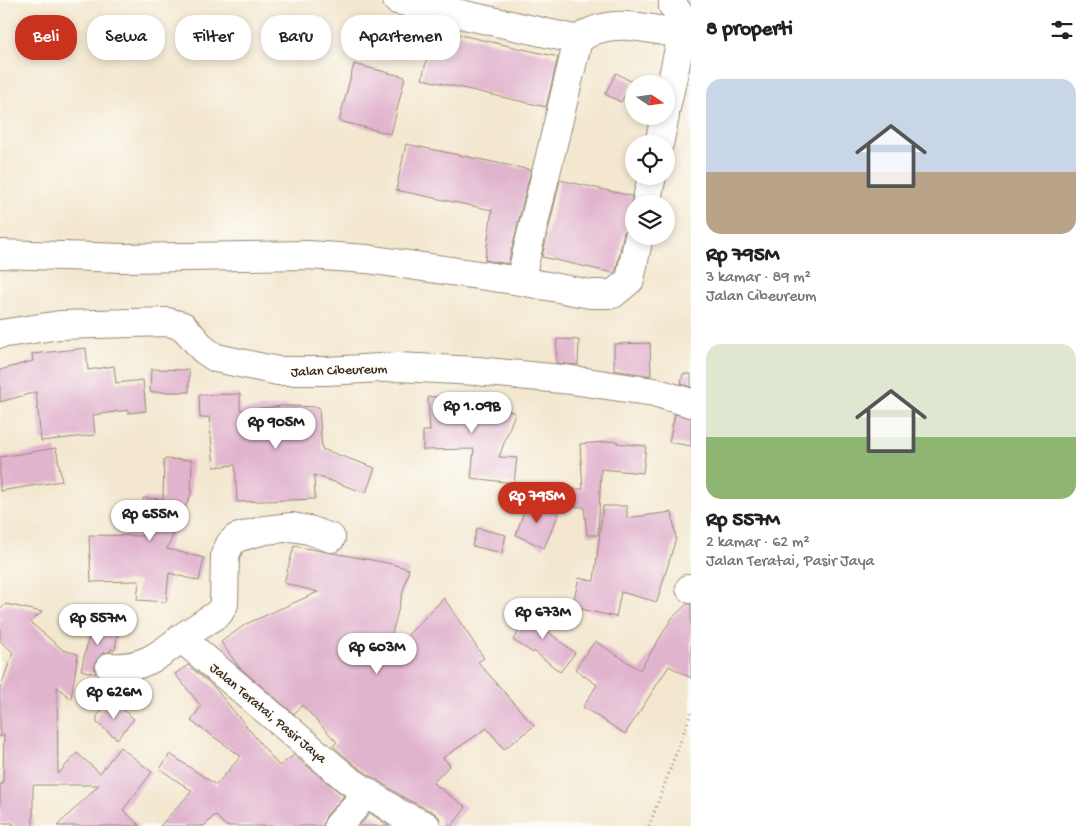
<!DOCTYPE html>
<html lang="id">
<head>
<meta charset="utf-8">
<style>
	:root { --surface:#fff; --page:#f6f6f6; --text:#202124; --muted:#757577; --accent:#c8321e }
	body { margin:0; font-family:"Gochi Hand",sans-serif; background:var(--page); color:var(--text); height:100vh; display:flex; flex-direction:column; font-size:19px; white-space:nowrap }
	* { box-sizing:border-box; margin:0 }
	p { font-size:16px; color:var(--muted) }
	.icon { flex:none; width:28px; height:28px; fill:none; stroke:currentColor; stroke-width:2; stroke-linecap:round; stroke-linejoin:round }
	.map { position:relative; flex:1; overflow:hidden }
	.panel { display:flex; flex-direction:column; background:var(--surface); width:400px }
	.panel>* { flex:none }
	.guide { position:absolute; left:15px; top:15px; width:475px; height:45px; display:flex; gap:10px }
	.needle { width:32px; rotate:103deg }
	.buttons { position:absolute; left:625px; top:75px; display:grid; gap:10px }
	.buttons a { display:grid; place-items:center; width:50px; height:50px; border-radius:50%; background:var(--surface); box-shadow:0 2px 8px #0003; font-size:25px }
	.price { position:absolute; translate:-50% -42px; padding:0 11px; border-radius:18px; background:#fff; color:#222; font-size:16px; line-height:32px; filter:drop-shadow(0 1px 2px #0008) }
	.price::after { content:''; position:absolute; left:50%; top:30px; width:15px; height:11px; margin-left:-8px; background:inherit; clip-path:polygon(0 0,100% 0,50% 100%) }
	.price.current { background:var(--accent); color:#fff }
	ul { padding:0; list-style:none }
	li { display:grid; align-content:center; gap:10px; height:265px; padding:0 15px }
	li span { display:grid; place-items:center; height:155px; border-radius:15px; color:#555 }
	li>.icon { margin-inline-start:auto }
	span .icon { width:90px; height:90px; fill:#fffc; stroke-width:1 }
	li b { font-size:21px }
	h2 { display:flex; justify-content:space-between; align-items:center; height:60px; padding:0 15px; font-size:21px }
	.pill { padding:0 18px; border-radius:20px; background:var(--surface); box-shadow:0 2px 8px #0003; font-size:18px; line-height:45px }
	.pill.current { background:var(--accent); color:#fff }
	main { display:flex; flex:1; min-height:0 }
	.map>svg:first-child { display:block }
</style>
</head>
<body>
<main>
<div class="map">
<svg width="691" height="826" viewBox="0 0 691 826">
	<rect width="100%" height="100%" fill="#fdfcf7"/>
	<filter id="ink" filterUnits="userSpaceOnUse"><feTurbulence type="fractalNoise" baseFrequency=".02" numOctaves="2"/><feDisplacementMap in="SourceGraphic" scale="10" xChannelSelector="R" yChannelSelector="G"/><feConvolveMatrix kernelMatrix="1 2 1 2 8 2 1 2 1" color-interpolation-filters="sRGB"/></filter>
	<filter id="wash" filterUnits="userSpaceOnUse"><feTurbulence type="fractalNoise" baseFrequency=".0096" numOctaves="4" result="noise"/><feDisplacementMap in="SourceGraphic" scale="20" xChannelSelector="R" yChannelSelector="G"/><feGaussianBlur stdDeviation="1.12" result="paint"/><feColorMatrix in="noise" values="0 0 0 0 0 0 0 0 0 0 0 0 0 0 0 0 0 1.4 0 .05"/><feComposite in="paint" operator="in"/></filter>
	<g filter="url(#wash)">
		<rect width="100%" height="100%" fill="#f3e7cf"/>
		<g id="blocks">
			<path fill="#e1b4ce" d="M434,29L558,57L546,107L422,79Z
				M354,64L405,77L391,134L339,121Z
				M616,73L632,82L621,102L605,94Z
				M406,144L531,170L508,264L485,260L492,210L396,190Z
				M560,180L632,196L631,208L634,213L632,222L624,232L616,271L613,273L542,257Z
				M557,339L579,340L578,365L556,363Z
				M650,343L651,376L614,370V344Z
				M86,348L88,370L114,366L116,383L143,380L146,411L128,413V410L93,415L95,435L41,441L36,392L0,402V370L33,361L32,354Z
				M151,369L189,370V392H150Z
				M683,374H691V387L681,384Z
				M240,394V410L283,406L319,407L322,449L375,468L366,493L314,475L315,499L237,502L235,465L214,467L209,417L200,418L199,395Z
				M468,395L515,413L499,457L517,458L514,483L471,478L474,449L423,450V431H430L428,397Z
				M675,414L691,418V446L669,442Z
				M617,441V443L646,446L643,473L601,469L598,535H587L584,507L553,506V489H583L580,444Z
				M56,448L62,481L0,491V457Z
				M164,459L192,460L191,494L167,549L204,558L199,581L169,573L166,602L137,600L139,581L91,582L89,535L142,536L143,498L163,499Z
				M527,502L559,513L544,548L516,535Z
				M603,506H627V518L672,512L676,538L657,602L621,592L616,617L572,607L579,578L594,581Z
				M477,528L506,535L502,553L472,546Z
				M294,546L388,563L409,569L386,657L444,598L484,658L478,662L534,726L504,749L487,728L443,758L450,765L433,783L466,807L452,826H441L439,817L433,812L406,799L356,766L333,746L337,742L302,705L294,714L239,667L221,642L246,624L318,592L284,583Z
				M6,604L42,612L30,622L63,650L78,654L71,699L57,687L58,774L77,753L100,773L120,747L152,772L123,810L140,826H57L99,785H33V826H13V823H0V784H3L4,735L0,737V689L13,652L0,641V610Z
				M687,604H691V678L669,666L625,734L583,707L597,685L575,669L595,641L640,670L672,618Z
				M535,607L554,620L547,631L575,653L560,672L534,651L533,653L513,640Z
				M92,624L118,630L115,650L111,649V651L103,653L97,659L94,666L96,674L81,670Z
				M188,665L214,687L279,766L294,755L344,796L326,816L323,826H226L215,815L204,826H160L192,791L160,769L170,754L216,785L241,756L191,721L201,706L175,674Z
				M111,700L134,719L117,739L97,723V716Z
				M370,813L389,826H359Z"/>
		</g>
	</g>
	<g filter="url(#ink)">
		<use href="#blocks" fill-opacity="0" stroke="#978876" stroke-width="1"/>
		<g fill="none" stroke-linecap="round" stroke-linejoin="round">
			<g stroke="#978876" stroke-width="30">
				<path id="minor" d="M397,0L578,40C608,15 649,29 684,35
					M673,0V6L689,25
					M666,108L679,49L691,23
					M659,144L665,116
					M646,204L652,176
					M0,254L124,258L308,255L367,259L520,281L590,294H613L630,280L639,236
					M520,281L578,40
					M0,334L60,325L168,322L183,326L204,350L216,358L278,371H326L398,367L477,371L572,380L654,392L691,403
					M690,588L691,589
					M181,638L219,613L224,604L225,555L230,544L236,538L265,530L292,527L309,530L331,538
					M110,667C141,669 158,657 181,638L347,779L398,813L426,826
					M338,826L367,793"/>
			</g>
			<path stroke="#978876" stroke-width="3" stroke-dasharray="1 4" stroke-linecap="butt" d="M649,826L691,713"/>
			<use href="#minor" stroke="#fff" stroke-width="28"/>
		</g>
	</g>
	<g text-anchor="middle" stroke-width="4" stroke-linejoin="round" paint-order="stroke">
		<g font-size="14" fill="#3b2a1e" stroke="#fdfcf7">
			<text transform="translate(339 369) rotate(-2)" y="5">Jalan Cibeureum</text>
			<text transform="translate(269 712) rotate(40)" y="5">Jalan Teratai, Pasir Jaya</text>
		</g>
	</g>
</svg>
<div class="buttons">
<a><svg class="needle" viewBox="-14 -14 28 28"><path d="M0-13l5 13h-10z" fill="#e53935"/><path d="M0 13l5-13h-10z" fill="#757577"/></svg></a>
<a><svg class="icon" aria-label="locate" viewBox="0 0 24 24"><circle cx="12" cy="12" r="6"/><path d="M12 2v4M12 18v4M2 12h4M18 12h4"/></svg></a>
<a><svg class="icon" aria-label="layers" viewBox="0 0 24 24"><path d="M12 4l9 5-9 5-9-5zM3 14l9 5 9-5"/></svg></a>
</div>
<b class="price" style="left:472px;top:434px">Rp 1.09B</b>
<b class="price" style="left:276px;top:450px">Rp 905M</b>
<b class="price current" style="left:537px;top:524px">Rp 795M</b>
<b class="price" style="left:150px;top:542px">Rp 655M</b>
<b class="price" style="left:543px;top:640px">Rp 673M</b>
<b class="price" style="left:98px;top:646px">Rp 557M</b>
<b class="price" style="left:377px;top:675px">Rp 603M</b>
<b class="price" style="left:114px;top:720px">Rp 626M</b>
<div class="guide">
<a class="pill current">Beli</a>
<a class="pill">Sewa</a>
<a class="pill">Filter</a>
<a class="pill">Baru</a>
<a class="pill">Apartemen</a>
</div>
</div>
<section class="panel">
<h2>8 properti<svg class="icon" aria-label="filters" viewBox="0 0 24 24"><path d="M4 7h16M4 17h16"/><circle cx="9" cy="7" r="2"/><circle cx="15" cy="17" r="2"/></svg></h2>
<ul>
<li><span style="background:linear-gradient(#c9d6e8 60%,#b9a48a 0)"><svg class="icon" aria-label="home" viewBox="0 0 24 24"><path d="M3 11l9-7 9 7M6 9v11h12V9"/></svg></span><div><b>Rp 795M</b><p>3 kamar · 89 m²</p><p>Jalan Cibeureum</p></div></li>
<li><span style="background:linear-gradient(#dfe7d0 60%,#8fb573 0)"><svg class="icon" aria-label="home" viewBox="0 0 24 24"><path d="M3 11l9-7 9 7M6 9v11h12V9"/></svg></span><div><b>Rp 557M</b><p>2 kamar · 62 m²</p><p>Jalan Teratai, Pasir Jaya</p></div></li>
</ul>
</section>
</main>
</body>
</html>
